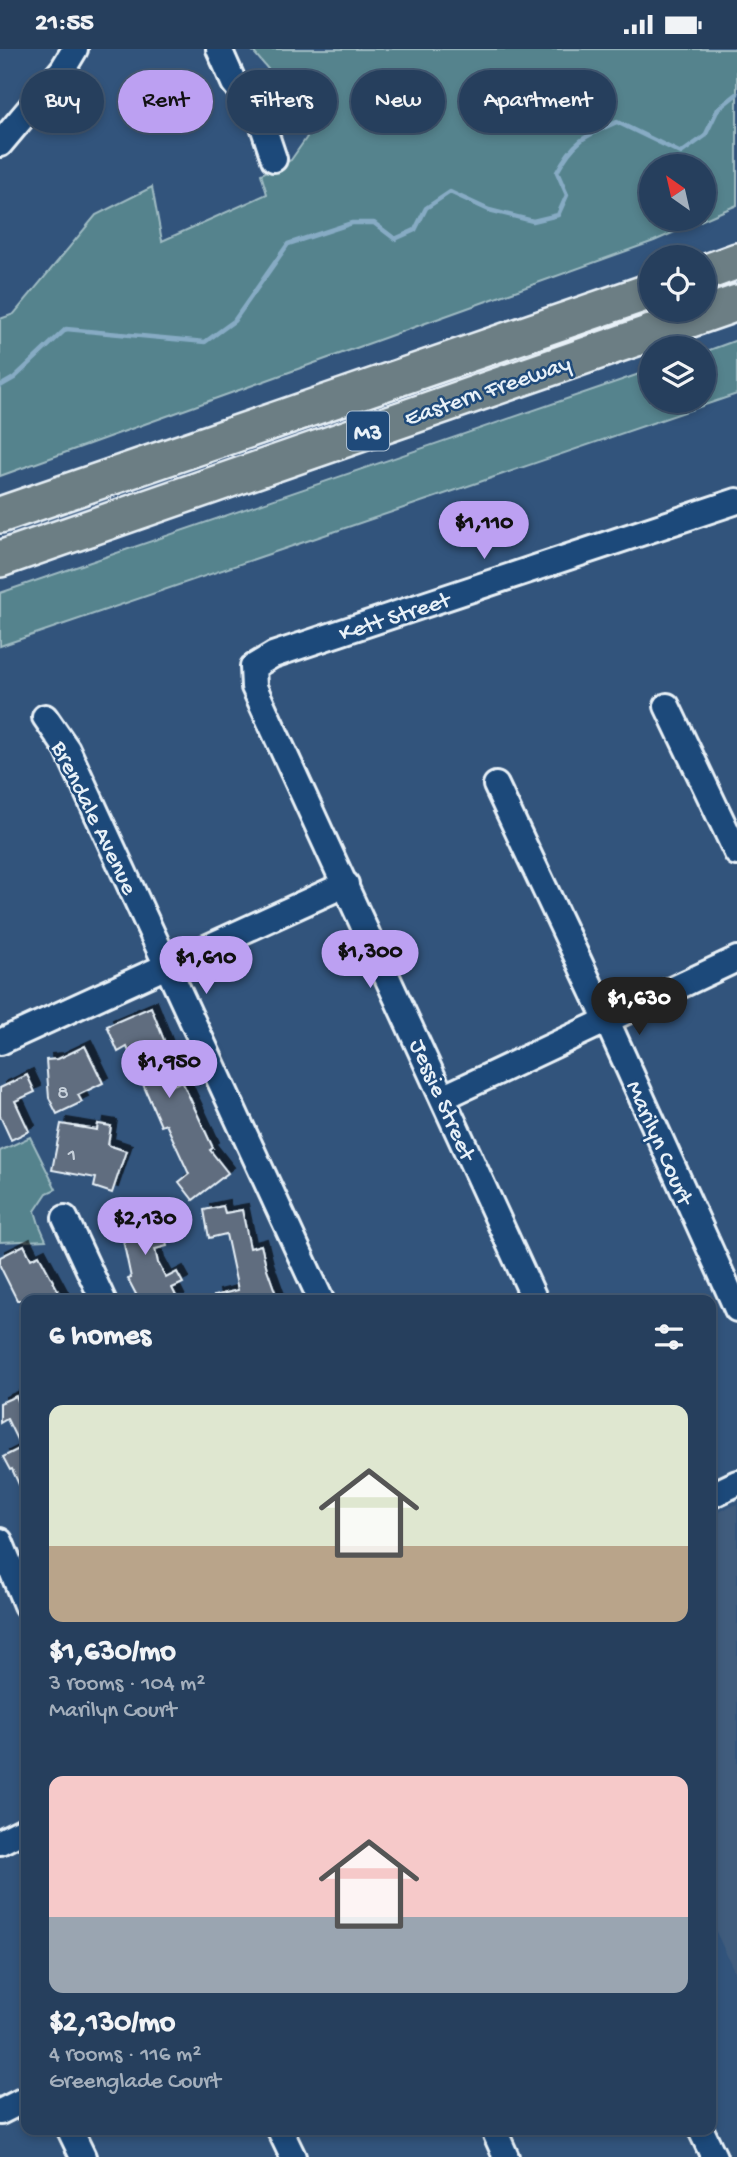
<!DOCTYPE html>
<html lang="en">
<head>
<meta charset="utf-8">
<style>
	:root { --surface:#263f5d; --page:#324a66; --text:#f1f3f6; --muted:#a4afbc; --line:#425872; --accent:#bca0f2 }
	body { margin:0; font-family:"Gochi Hand",sans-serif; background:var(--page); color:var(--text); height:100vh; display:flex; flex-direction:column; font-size:26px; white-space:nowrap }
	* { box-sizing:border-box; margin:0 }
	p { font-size:23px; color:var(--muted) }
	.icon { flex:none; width:38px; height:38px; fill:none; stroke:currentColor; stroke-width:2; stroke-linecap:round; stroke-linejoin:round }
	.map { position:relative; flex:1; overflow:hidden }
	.drawer { position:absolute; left:21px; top:1246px; width:695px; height:840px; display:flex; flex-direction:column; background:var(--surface); border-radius:14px; box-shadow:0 4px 10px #0003,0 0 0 2px var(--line) }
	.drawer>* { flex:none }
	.guide { position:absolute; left:21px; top:21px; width:696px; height:63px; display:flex; gap:14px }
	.needle { width:46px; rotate:326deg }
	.controls { position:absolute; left:639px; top:105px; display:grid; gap:14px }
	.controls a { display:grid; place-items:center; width:77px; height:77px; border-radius:50%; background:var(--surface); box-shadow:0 4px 10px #0003,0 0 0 2px var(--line); font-size:35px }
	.price { position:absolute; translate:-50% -60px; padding:0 16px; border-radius:24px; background:var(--accent); color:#111; font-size:23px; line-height:46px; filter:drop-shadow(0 2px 4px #0008) }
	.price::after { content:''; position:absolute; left:50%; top:42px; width:21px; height:16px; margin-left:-10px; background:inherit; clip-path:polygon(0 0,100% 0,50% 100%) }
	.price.active { background:#222; color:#fff }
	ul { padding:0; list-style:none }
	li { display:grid; align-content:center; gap:14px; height:371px; padding:0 28px }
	li span { display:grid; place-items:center; height:217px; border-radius:14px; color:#555 }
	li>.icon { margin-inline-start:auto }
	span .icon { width:126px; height:126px; fill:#fffc; stroke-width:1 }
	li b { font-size:30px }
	h2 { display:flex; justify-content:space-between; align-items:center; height:84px; padding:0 28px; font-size:30px }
	.pill { padding:0 24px; border-radius:32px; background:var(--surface); box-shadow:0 4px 10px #0003,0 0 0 2px var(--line); font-size:24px; line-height:63px }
	.pill.active { background:var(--accent); color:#111 }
	.status { display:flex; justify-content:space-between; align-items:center; height:49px; padding:0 35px; background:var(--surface); direction:ltr }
	.status svg { height:19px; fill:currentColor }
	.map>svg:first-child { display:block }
</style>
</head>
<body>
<div class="status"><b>21:55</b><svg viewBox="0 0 49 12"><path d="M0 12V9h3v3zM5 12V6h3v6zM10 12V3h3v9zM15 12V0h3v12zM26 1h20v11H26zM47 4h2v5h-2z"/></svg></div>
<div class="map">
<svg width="737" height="2108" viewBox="0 0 737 2108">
	<defs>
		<filter id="shadow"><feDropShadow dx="6" dy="-6" stdDeviation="0" flood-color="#0009"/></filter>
	</defs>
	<rect width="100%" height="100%" fill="#32547c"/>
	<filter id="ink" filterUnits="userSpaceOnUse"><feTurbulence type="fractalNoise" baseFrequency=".0143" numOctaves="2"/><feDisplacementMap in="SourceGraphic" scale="14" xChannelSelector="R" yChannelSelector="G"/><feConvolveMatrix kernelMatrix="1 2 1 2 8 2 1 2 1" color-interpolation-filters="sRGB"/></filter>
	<g filter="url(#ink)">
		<path fill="#405c7d" d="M737,1455V1928L711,1872L710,1467Z"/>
		<path fill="#54838d" stroke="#9ebac2" stroke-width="2" fill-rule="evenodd" d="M251,0H737V156L654,192L0,427V270L14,265L96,166L152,138L162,192L267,145L261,125L291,111L307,88L273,26ZM651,117H704V170H651Z
			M737,291V345L0,597V544L651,321V352H704V303Z
			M30,1088L56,1140L47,1144L35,1162L39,1175L46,1191L0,1193V1102Z"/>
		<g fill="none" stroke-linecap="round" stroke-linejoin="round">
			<path stroke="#87abc4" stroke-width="4.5" d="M0,337L14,329L66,280L205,293L234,272L288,195L352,174H374L395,190L415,181L426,159L450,143L489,161L533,172L558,166L567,146L557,123C574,91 585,87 617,73L681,104L705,87L718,60L737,45"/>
		</g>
		<path fill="#606d7f" stroke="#e8f1f8" stroke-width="2" filter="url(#shadow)" d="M151,958L171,1009L156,1016L166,1039L182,1032L213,1099L210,1101L228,1124L193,1151L179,1133L189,1125L166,1075L161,1077L127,998L118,1003L107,977Z
			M85,997L103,1034L78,1046L82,1053L57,1065L49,1049L46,1011L58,1010Z
			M27,1026L35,1043L15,1052L29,1082L11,1091L0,1067V1039Z
			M61,1075L97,1081L98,1075L111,1077L108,1096L126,1102L112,1144L94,1138L96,1129L52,1121Z
			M223,1157L225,1164L242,1161L250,1199L261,1196L267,1220L278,1251H215L214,1247L238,1241L226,1185L209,1189L204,1161Z
			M142,1159L151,1181L163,1178L167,1197L155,1200L158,1214L166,1229L177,1223L183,1234L172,1239L178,1251H139L128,1230L131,1229L122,1186L114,1189L107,1173Z
			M24,1196L31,1210L39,1206L63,1251H17L0,1217V1208Z
			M16,1347L26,1370V1451L12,1420L10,1421L3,1408L21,1399L7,1370L0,1374V1354Z"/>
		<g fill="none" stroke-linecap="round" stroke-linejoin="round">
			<g stroke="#e8f1f8" stroke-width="30">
				<path id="minor" d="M219,0L234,34L259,65L274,110
					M0,95L63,20L75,0
					M667,657L737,804
					M45,668L67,700L321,1251
					M496,736L607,972L737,1260
					M0,993L346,835
					M444,1048L737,910
					M65,1169L103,1251
					M535,1251L254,638L253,618L273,606L737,452
					M710,1447L737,1434
					M0,1492L26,1556
					M0,1793L26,1780
					M0,2063L26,2050
					M70,2081L83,2108
					M280,2081L293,2108
					M494,2081L506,2108
					M701,2081L714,2108"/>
			</g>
			<g stroke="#e8f1f8" stroke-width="40">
				<path id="highway" d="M704,224L737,212
					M0,466L651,242
					M0,510L737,254"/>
			</g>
			<use href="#minor" stroke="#1f4a7a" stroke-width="24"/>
			<use href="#highway" stroke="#6c7e84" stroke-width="35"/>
		</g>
	</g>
	<g text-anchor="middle" stroke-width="5" stroke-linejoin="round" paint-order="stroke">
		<g font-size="21" fill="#c6d0da">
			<text x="63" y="1049">8</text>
			<text x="72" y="1111">1</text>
		</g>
		<rect fill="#1f4a7a" stroke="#acbfd2" stroke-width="2" x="347" y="362.5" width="42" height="39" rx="5"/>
		<g font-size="23" font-weight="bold" fill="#e8f1f8">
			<text x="368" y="390">M3</text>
		</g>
		<g font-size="24" fill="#e8f1f8" stroke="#1f4a7a">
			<text transform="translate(487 340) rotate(-19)" y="8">Eastern Freeway</text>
			<text transform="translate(394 566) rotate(-18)" y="8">Kett Street</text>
			<text transform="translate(96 768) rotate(64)" y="8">Brendale Avenue</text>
			<text transform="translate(444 1050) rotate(66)" y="8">Jessie Street</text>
			<text transform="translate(661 1093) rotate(66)" y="8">Marilyn Court</text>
		</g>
	</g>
</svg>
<div class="controls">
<a><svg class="needle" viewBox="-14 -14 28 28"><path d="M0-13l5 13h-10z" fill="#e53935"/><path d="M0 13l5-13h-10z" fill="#a4afbc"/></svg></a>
<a><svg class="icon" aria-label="locate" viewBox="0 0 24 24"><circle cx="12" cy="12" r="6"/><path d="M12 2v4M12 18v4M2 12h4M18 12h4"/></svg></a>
<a><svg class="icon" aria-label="layers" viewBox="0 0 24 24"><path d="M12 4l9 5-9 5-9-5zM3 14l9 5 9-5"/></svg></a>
</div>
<b class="price" style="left:484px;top:512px">$1,110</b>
<b class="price" style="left:370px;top:941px">$1,300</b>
<b class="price" style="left:206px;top:947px">$1,610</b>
<b class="price active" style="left:639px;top:988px">$1,630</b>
<b class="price" style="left:169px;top:1051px">$1,950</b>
<b class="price" style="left:145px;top:1208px">$2,130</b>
<div class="guide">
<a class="pill">Buy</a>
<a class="pill active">Rent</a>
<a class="pill">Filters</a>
<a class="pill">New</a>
<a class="pill">Apartment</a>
</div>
<section class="drawer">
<h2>6 homes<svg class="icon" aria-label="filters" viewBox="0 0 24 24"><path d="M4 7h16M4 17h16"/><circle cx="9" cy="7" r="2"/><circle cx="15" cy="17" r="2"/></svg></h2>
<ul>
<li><span style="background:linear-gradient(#dfe7d0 65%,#b9a48a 0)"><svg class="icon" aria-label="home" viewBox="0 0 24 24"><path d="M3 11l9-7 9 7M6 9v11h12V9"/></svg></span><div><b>$1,630/mo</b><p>3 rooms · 104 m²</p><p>Marilyn Court</p></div></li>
<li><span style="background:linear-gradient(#f6c9c9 65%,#9aa5b1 0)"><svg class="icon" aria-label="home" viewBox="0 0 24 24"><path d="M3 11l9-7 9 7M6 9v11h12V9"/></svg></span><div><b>$2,130/mo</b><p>4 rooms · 116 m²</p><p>Greenglade Court</p></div></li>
</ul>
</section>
</div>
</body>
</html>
